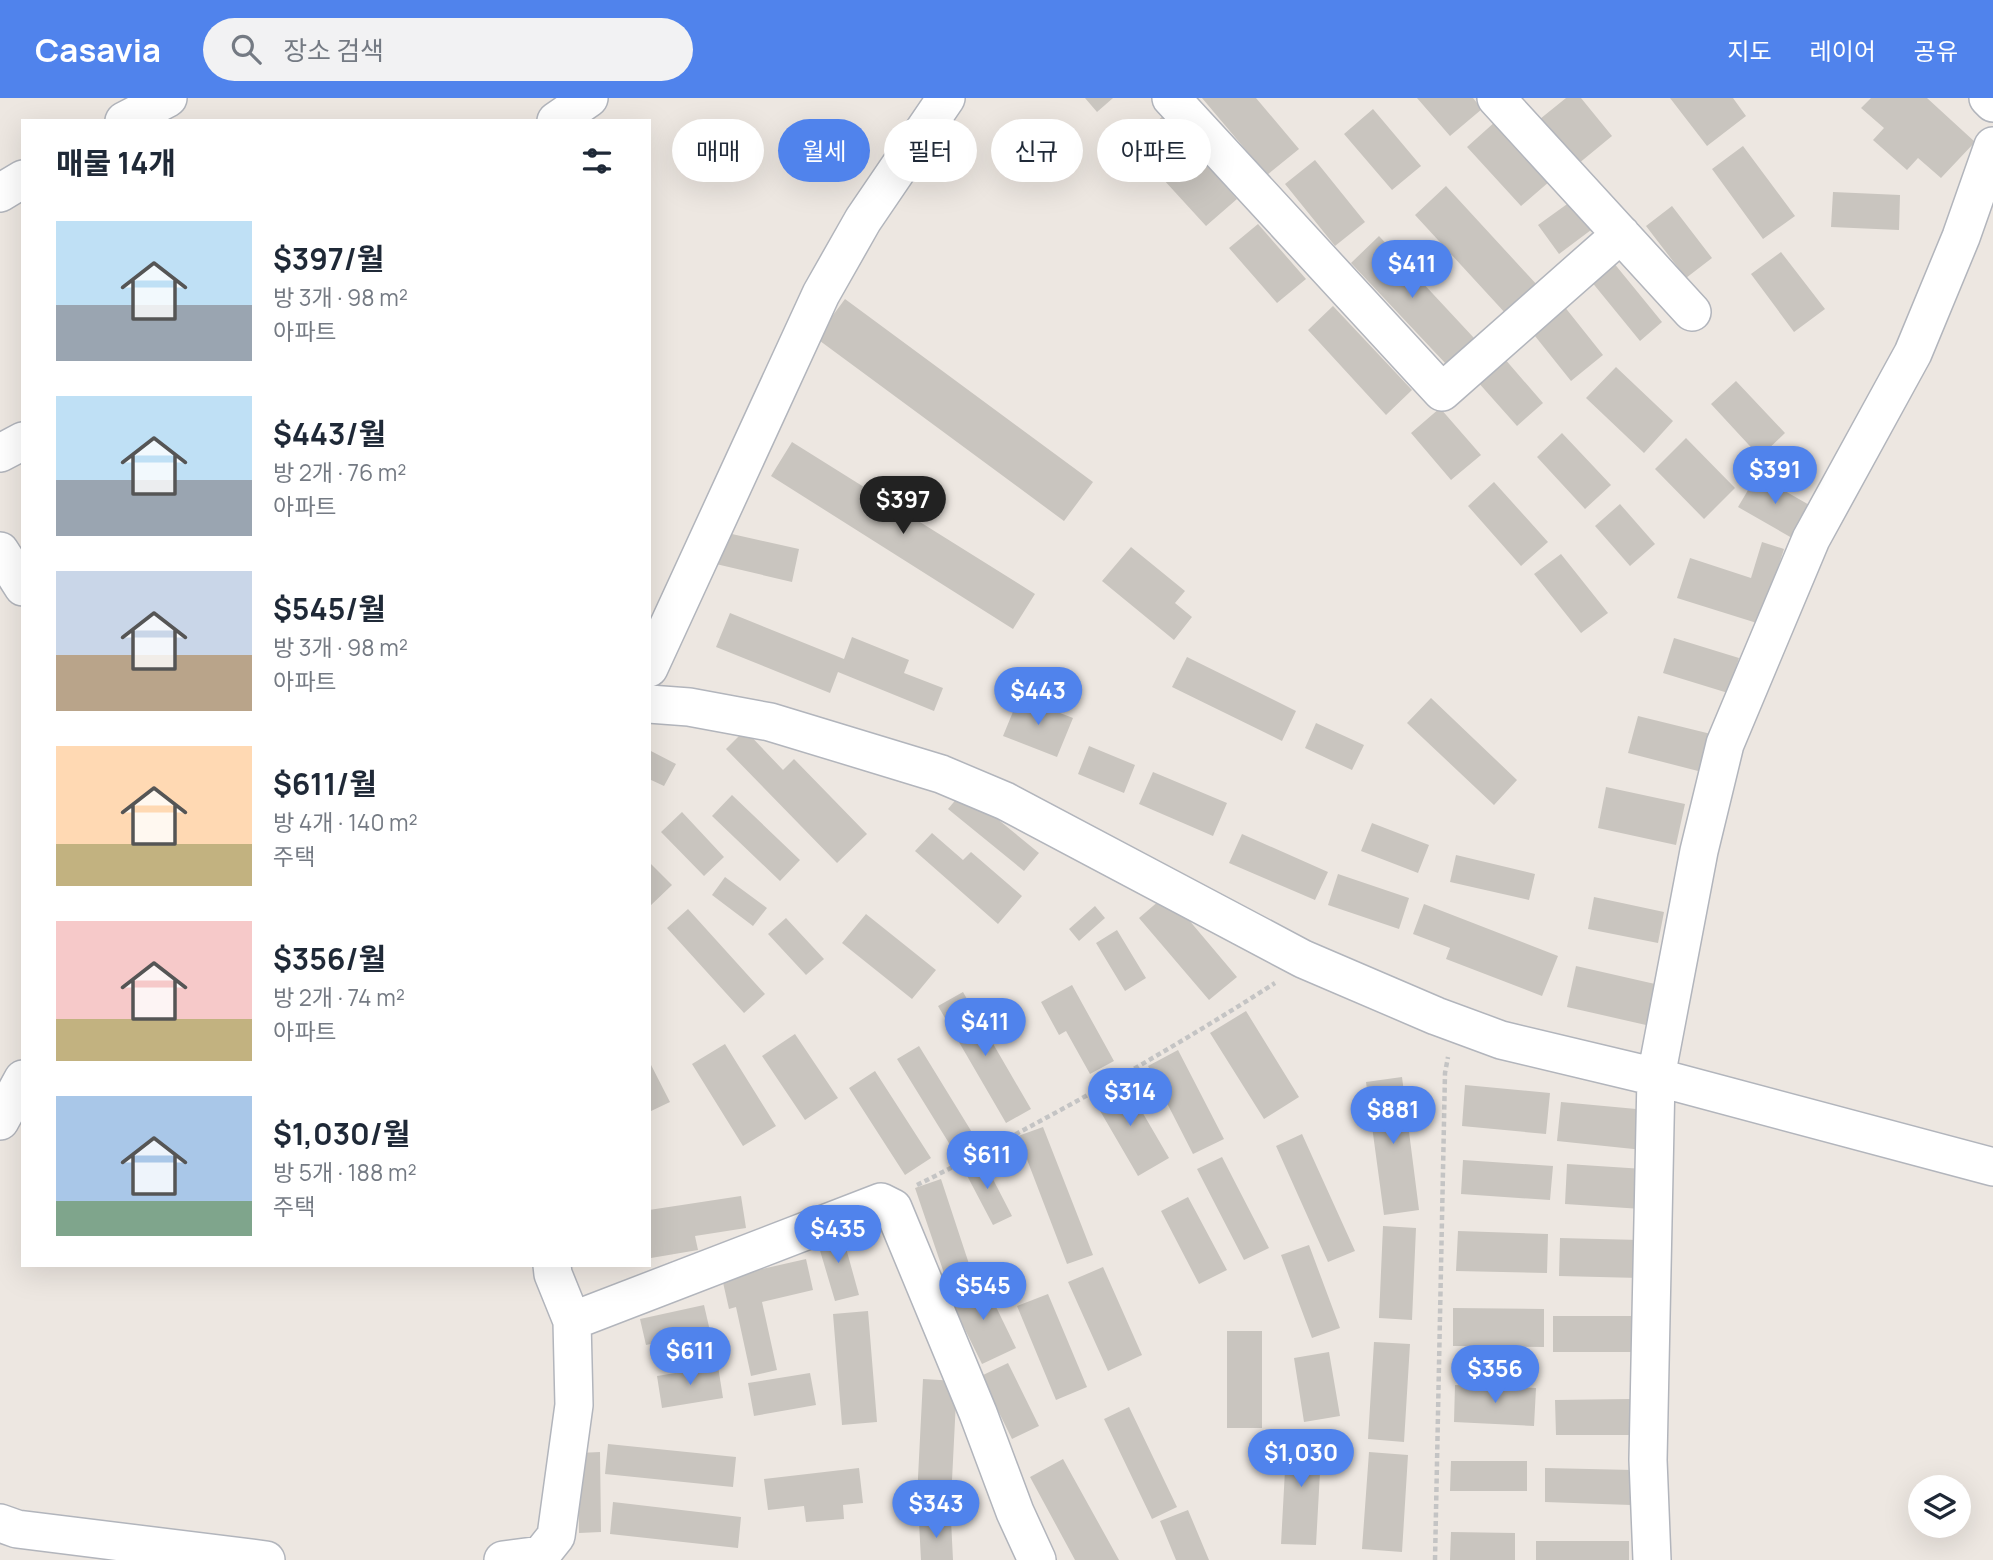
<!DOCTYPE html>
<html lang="ko">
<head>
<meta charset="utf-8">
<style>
	:root { --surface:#fff; --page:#f2f2f3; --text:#1f2937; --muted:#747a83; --accent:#5083ec }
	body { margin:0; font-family:Manrope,"Noto Sans KR",sans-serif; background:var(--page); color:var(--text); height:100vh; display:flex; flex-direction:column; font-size:26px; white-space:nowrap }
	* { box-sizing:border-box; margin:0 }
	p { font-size:23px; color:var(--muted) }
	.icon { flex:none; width:38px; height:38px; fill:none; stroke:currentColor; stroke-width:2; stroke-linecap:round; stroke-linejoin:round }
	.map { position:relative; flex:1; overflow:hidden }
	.details { position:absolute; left:21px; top:21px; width:630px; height:1148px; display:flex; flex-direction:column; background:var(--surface); border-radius:0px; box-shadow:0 7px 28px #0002 }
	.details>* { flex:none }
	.hud { position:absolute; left:672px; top:21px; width:665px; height:63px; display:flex; gap:14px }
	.buttons { position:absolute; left:1908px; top:1377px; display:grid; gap:14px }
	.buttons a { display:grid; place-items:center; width:63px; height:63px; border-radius:50%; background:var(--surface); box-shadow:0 7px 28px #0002; font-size:35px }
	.price { position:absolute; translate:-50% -60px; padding:0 16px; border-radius:24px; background:var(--accent); color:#fff; font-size:23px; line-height:46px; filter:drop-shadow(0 2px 4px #0008) }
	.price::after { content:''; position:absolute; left:50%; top:42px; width:21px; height:16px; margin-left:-10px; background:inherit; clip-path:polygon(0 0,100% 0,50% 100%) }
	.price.selected { background:#222; color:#fff }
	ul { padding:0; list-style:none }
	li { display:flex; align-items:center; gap:21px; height:175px; padding:0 35px }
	li span { display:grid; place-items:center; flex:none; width:196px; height:140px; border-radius:0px; color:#555 }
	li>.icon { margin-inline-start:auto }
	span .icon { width:84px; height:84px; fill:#fffc; stroke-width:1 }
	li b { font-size:30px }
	h2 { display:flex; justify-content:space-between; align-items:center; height:84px; padding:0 35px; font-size:30px }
	.tag { padding:0 24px; border-radius:32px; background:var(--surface); box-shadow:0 7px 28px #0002; font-size:24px; line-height:63px }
	.tag.selected { background:var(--accent); color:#fff }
	header { display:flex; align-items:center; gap:42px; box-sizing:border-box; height:98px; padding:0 35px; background:var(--accent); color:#fff }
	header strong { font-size:33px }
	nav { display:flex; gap:38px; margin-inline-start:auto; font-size:24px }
	.search { width:490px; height:63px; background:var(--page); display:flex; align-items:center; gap:18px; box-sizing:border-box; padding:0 24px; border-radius:38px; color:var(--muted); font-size:26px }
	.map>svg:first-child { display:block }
</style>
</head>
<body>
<header>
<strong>Casavia</strong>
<div class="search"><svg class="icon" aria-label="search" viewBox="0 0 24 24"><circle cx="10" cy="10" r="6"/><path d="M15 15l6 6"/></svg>장소 검색</div>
<nav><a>지도</a><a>레이어</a><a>공유</a></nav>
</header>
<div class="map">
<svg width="1993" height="1462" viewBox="0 0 1993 1462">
	<rect width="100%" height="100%" fill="#ede7e1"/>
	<path fill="#c9c5bf" d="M1085,0H1113L1097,14Z
		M1202,0H1256L1299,51L1267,77Z
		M1417,0H1473L1482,11L1450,38Z
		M1566,0H1581L1612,38L1578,66L1540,21Z
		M1670,0H1733L1746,18L1707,48Z
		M1871,0H1927L1975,44L1941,80L1918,60L1907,72L1873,42L1884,30L1861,10Z
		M1373,11L1421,68L1392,92L1344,36Z
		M1163,18L1237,101L1206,128L1131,46Z
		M1496,23L1550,83L1521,108L1467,49Z
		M1743,48L1795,118L1763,141L1712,71Z
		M1315,62L1365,124L1335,148L1285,86Z
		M1446,88L1538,188L1507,217L1415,117Z
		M1833,94L1900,97L1899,132L1831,129Z
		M1570,104L1591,132L1559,156L1538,127Z
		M1672,108L1712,160L1686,180L1646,128Z
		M1258,126L1306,181L1277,205L1229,150Z
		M1379,138L1474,240L1446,266L1351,165Z
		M1781,154L1825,211L1794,234L1751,176Z
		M1613,164L1662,224L1640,243L1591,183Z
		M845,201L1093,384L1064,423L816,240Z
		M1333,208L1412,292L1386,317L1308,232Z
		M1564,208L1603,257L1571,283L1531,233Z
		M1504,260L1543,305L1517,328L1477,283Z
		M1616,269L1673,323L1644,355L1586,300Z
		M1736,283L1785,335L1760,359L1711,306Z
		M1440,310L1481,357L1451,382L1411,335Z
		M1562,335L1611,387L1585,411L1537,359Z
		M1686,340L1735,390L1704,421L1655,371Z
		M792,344L1035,496L1013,531L771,378Z
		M1757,377L1811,408L1792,440L1738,409Z
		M1494,384L1548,444L1521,468L1468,408Z
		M1620,406L1655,446L1630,468L1595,428Z
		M723,434L799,451L792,484L716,466Z
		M1762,444L1784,451L1760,526L1677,500L1690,460L1751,480Z
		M1131,449L1185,493L1175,505L1192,519L1174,542L1102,483Z
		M1561,456L1608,515L1581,535L1534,476Z
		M730,515L844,561L852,539L909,562L904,575L943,590L934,613L838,574L830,595L716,549Z
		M1674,540L1739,560L1728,595L1663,575Z
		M1187,559L1296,613L1282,643L1172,589Z
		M1019,599L1073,620L1057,659L1003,638Z
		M1431,600L1517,682L1494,707L1407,625Z
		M1638,618L1711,636L1702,674L1628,655Z
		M1316,625L1364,647L1352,672L1305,650Z
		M745,632L783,672L794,661L867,736L837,765L726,651Z
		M1089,648L1135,667L1124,695L1078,676Z
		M649,652L676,666L664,688L649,681Z
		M1153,674L1227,705L1213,738L1139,706Z
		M1606,689L1685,706L1676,747L1598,730Z
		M963,693L1039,755L1024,773L948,711Z
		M732,697L800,762L780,783L712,718Z
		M682,714L724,759L704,778L661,734Z
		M1372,725L1429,747L1418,775L1361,753Z
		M932,735L963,762L971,754L1022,798L998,826L915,753Z
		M1242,736L1328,774L1315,802L1229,765Z
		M1456,757L1535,776L1529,802L1450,784Z
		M649,764L672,787L649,809Z
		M1338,776L1409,800L1399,831L1328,807Z
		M725,779L767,810L753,828L712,797Z
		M1167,796L1237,879L1209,902L1139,820Z
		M1594,799L1664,814L1658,845L1588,831Z
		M1424,806L1558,858L1542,898L1446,861L1450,850L1413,836Z
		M1095,808L1105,820L1079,843L1069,831Z
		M688,811L765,896L744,915L667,830Z
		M866,816L936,872L912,901L842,845Z
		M786,820L824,861L806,877L768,836Z
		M1117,832L1146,880L1125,893L1096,845Z
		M1576,868L1655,886L1646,927L1567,909Z
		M1072,887L1114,963L1090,976L1066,933L1059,937L1041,904Z
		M963,894L1031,1011L1006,1025L938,908Z
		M1246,913L1299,999L1264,1021L1210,935Z
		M795,936L838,1000L805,1022L762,958Z
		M725,946L776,1028L743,1048L692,966Z
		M919,948L973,1036L952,1050L897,961Z
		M1178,952L1224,1041L1193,1056L1148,968Z
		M649,963L670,1004L649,1014Z
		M875,973L931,1060L905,1077L849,990Z
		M1402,979L1419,1112L1384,1117L1366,984Z
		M1123,981L1169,1060L1138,1078L1092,999Z
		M1465,987L1550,995L1546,1036L1462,1028Z
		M1561,1004L1647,1012L1643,1052L1557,1043Z
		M1043,1029L1093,1157L1067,1166L1018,1038Z
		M1302,1036L1355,1153L1328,1164L1276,1048Z
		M981,1058L1012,1118L993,1127L962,1068Z
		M1222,1059L1269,1150L1244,1162L1197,1071Z
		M1463,1062L1553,1068L1550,1102L1461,1096Z
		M1567,1066L1644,1071L1642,1111L1565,1106Z
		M941,1081L972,1175L947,1184L915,1090Z
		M741,1098L746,1130L695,1138L698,1152L651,1160L649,1112Z
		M1188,1099L1227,1172L1199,1186L1161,1113Z
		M1383,1128L1416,1130L1412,1222L1379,1220Z
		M841,1132L859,1197L835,1203L816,1139Z
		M1458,1133L1548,1136L1547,1175L1456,1173Z
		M1560,1140L1640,1142V1180L1559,1178Z
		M1309,1147L1340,1230L1312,1240L1281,1157Z
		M806,1161L813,1192L762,1204L777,1272L751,1278L736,1209L729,1211L722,1180Z
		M1103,1169L1142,1257L1108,1273L1068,1184Z
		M983,1182L1016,1250L982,1266L949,1199Z
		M1048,1196L1087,1289L1056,1302L1017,1208Z
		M704,1207L710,1233L646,1247L640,1221Z
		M1453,1210L1544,1211V1249L1453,1248Z
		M868,1213L877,1324L842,1327L833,1216Z
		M1553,1218H1645L1646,1254H1553Z
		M1227,1233H1262V1330H1227Z
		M1374,1244L1410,1246L1404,1344L1368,1341Z
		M1329,1254L1340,1318L1304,1324L1294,1260Z
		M1008,1265L1039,1328L1012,1341L981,1278Z
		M718,1268L723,1300L662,1310L657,1278Z
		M810,1275L816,1307L754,1318L748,1285Z
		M923,1281L957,1283L951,1402L917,1399Z
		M1455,1287L1536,1290L1534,1328L1454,1324Z
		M1630,1301L1631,1337H1556L1555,1302Z
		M1129,1309L1177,1409L1152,1421L1104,1321Z
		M1287,1335L1322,1338L1316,1447L1281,1446Z
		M608,1346L736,1359L733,1389L605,1376Z
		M600,1354L601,1434L579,1435L578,1355Z
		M1369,1354L1408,1357L1402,1454L1362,1451Z
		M1063,1361L1119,1462H1075L1030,1379Z
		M1451,1363H1527V1393H1450Z
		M859,1370L863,1405L843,1407L844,1421L806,1424L804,1408L768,1412L764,1381Z
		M1545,1370L1633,1372L1631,1407L1545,1404Z
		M613,1404L741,1419L738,1450L610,1436Z
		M1188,1412L1209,1462H1176L1160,1423Z
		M951,1422L953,1462H921L919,1424Z
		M1451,1434L1515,1435V1462H1450Z
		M1536,1443H1629V1462H1536Z"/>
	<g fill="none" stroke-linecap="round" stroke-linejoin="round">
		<g stroke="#b2b5bc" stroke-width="40">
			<path id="street" d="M1171,0L1442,294L1621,136
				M1496,0L1692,214
				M1988,0L1993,5
				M124,23L168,0
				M556,23L589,0
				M0,95L23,81
				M0,355L23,343
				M0,453L23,489
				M649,570L821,196L863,122L946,0
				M649,606L689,609L770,624L941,676L1005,703L1303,861L1436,918L1501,942L1656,979L1993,1069
				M0,1023L23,981
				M572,1223L881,1104L893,1110L978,1315L1015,1414L1037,1462
				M0,1425L17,1431L266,1462
				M503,1462L541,1457L556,1438L574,1307L572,1223L553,1176L552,1167
				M1652,1462L1648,1362L1656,979L1699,753L1725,646L1811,441L1913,255L1961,139L1993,48"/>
		</g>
		<path stroke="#c4c4c4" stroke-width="4.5" stroke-dasharray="5 3.5" stroke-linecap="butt" d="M917,1087C1039,1026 1160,959 1275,885
			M1435,1462L1445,975L1448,959"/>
		<use href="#street" stroke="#fff" stroke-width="37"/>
	</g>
</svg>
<div class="buttons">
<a><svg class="icon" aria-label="layers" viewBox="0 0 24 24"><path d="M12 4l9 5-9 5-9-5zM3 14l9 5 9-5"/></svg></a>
</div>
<b class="price" style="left:1412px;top:202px">$411</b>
<b class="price" style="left:1775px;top:408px">$391</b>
<b class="price selected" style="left:903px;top:438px">$397</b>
<b class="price" style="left:1038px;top:629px">$443</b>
<b class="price" style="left:985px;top:960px">$411</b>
<b class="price" style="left:1130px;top:1030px">$314</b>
<b class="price" style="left:1393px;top:1048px">$881</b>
<b class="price" style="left:987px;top:1093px">$611</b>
<b class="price" style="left:838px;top:1167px">$435</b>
<b class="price" style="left:983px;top:1224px">$545</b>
<b class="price" style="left:690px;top:1289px">$611</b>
<b class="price" style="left:1495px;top:1307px">$356</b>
<b class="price" style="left:1301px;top:1391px">$1,030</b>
<b class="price" style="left:936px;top:1442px">$343</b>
<div class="hud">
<a class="tag">매매</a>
<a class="tag selected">월세</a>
<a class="tag">필터</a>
<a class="tag">신규</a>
<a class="tag">아파트</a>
</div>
<section class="details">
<h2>매물 14개<svg class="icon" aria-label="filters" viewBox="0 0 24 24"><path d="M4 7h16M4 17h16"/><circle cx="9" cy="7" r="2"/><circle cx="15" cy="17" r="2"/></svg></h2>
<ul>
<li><span style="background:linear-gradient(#bfe0f5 60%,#9aa5b1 0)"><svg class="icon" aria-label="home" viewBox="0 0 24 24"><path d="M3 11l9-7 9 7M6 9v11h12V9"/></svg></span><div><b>$397/월</b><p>방 3개 · 98 m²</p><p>아파트</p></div></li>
<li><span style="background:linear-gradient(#bfe0f5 60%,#9aa5b1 0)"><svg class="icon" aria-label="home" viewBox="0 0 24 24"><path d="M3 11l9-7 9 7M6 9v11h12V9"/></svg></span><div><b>$443/월</b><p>방 2개 · 76 m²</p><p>아파트</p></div></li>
<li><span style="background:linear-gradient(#c9d6e8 60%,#b9a48a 0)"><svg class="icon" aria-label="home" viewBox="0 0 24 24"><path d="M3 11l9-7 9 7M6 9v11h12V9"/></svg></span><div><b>$545/월</b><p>방 3개 · 98 m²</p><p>아파트</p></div></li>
<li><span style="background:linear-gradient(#ffd9b3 70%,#c2b280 0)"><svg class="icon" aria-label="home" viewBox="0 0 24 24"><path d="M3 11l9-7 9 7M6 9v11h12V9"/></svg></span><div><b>$611/월</b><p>방 4개 · 140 m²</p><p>주택</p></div></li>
<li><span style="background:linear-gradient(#f6c9c9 70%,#c2b280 0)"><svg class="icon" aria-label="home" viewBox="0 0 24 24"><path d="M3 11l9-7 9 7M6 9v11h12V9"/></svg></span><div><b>$356/월</b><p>방 2개 · 74 m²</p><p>아파트</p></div></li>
<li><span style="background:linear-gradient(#a9c7e8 75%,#7fa58c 0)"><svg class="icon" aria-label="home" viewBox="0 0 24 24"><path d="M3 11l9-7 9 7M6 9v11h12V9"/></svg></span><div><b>$1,030/월</b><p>방 5개 · 188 m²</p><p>주택</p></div></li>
</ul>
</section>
</div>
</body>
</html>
